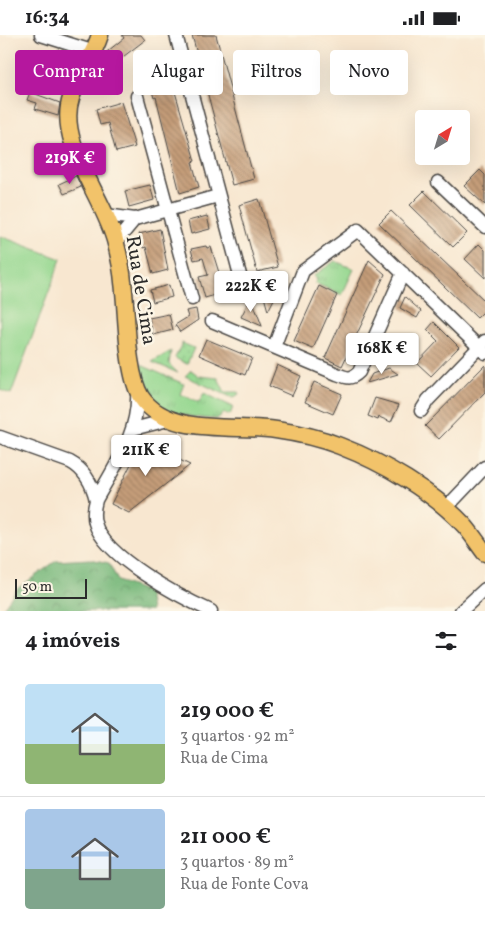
<!DOCTYPE html>
<html lang="pt">
<head>
<meta charset="utf-8">
<style>
	:root { --surface:#fff; --page:#f2f2f2; --text:#202124; --muted:#757577; --line:#e0e0e0; --accent:#b5179e }
	body { margin:0; font-family:Vollkorn,serif; background:var(--page); color:var(--text); height:100vh; display:flex; flex-direction:column; font-size:19px; white-space:nowrap }
	* { box-sizing:border-box; margin:0 }
	p { font-size:16px; color:var(--muted) }
	.icon { flex:none; width:28px; height:28px; fill:none; stroke:currentColor; stroke-width:2; stroke-linecap:round; stroke-linejoin:round }
	.map { position:relative; height:576px; overflow:hidden }
	.details { display:flex; flex-direction:column; background:var(--surface); flex:1 }
	.details>* { flex:none }
	.hud { position:absolute; left:15px; top:15px; width:455px; height:45px; display:flex; gap:10px }
	.needle { width:32px; rotate:38deg }
	.tools { position:absolute; left:415px; top:75px; display:grid; gap:10px }
	.tools a { display:grid; place-items:center; width:55px; height:55px; border-radius:5px; background:var(--surface); box-shadow:0 5px 20px #0002; font-size:25px }
	.scale { position:absolute; left:15px; bottom:12px; width:72px; box-sizing:border-box; padding-left:5px; border:2px solid #2b2b2b; border-top:0; font-size:14px; line-height:18px; white-space:nowrap; color:#2b2b2b; -webkit-text-stroke:4px #fcf5e5; paint-order:stroke }
	.price { position:absolute; translate:-50% -42px; padding:0 11px; border-radius:5px; background:#fff; color:#222; font-size:16px; line-height:32px; filter:drop-shadow(0 1px 2px #0008) }
	.price::after { content:''; position:absolute; left:50%; top:30px; width:15px; height:11px; margin-left:-8px; background:inherit; clip-path:polygon(0 0,100% 0,50% 100%) }
	.price.active { background:var(--accent); color:#fff }
	ul { padding:0; list-style:none }
	li { display:flex; align-items:center; gap:15px; height:125px; padding:0 25px }
	li+li { border-top:1px solid var(--line) }
	li span { display:grid; place-items:center; flex:none; width:140px; height:100px; border-radius:5px; color:#555 }
	li>.icon { margin-inline-start:auto }
	span .icon { width:60px; height:60px; fill:#fffc; stroke-width:1 }
	li b { font-size:21px }
	h2 { display:flex; justify-content:space-between; align-items:center; height:60px; padding:0 25px; font-size:21px }
	.pill { padding:0 18px; border-radius:5px; background:var(--surface); box-shadow:0 5px 20px #0002; font-size:18px; line-height:45px }
	.pill.active { background:var(--accent); color:#fff }
	.status { display:flex; justify-content:space-between; align-items:center; height:35px; padding:0 25px; background:var(--surface); direction:ltr }
	.status svg { height:14px; fill:currentColor }
	.map>svg:first-child { display:block }
</style>
</head>
<body>
<div class="status"><b>16:34</b><svg viewBox="0 0 49 12"><path d="M0 12V9h3v3zM5 12V6h3v6zM10 12V3h3v9zM15 12V0h3v12zM26 1h20v11H26zM47 4h2v5h-2z"/></svg></div>
<div class="map">
<svg width="485" height="576" viewBox="0 0 485 576">
	<defs>
		<pattern id="grass-tufts" width="24" height="20" patternUnits="userSpaceOnUse" patternTransform="scale(1.25)"><rect width="24" height="20" fill="#94d78f"/><path d="M3 7l-1-3M5 7V3M7 7l1-3M15 17l-1-3M17 17v-4M19 17l1-3" fill="none" stroke="#80b97c"/></pattern>
		<pattern id="forest-crowns" width="20" height="18" patternUnits="userSpaceOnUse" patternTransform="scale(1.25)"><rect width="20" height="18" fill="#77b87a"/><path d="M2 6a3 3 0 1 1 6 0M12 15a3 3 0 1 1 6 0" fill="none" stroke="#629664"/></pattern>
		<pattern id="park-dots" width="8" height="8" patternUnits="userSpaceOnUse" patternTransform="scale(1.25)"><rect width="8" height="8" fill="#94d78f"/><path d="M2 2h.1M6 6h.1" fill="none" stroke="#80b97c" stroke-width="1.8" stroke-linecap="round"/></pattern>
		<pattern id="building-back-hatch" width="6" height="6" patternUnits="userSpaceOnUse" patternTransform="scale(1.25)"><rect width="6" height="6" fill="#c59d79"/><path d="M-1 5l2 2M0 0l6 6M5-1l2 2" fill="none" stroke="#a08063"/></pattern>
	</defs>
	<rect width="100%" height="100%" fill="#fcf5e5"/>
	<filter id="ink" filterUnits="userSpaceOnUse"><feTurbulence type="fractalNoise" baseFrequency=".02" numOctaves="2"/><feDisplacementMap in="SourceGraphic" scale="10" xChannelSelector="R" yChannelSelector="G"/><feConvolveMatrix kernelMatrix="1 2 1 2 8 2 1 2 1" color-interpolation-filters="sRGB"/></filter>
	<filter id="wash" filterUnits="userSpaceOnUse"><feTurbulence type="fractalNoise" baseFrequency=".0096" numOctaves="4" result="noise"/><feDisplacementMap in="SourceGraphic" scale="20" xChannelSelector="R" yChannelSelector="G"/><feGaussianBlur stdDeviation="1.12" result="paint"/><feColorMatrix in="noise" values="0 0 0 0 0 0 0 0 0 0 0 0 0 0 0 0 0 1.4 0 .05"/><feComposite in="paint" operator="in"/></filter>
	<g filter="url(#wash)">
		<rect width="100%" height="100%" fill="#f8e7d0"/>
		<path fill="url(#grass-tufts)" stroke="#60815d" d="M335,226L354,234L342,260L315,248L317,244L313,241Z
			M171,316L169,329L178,338L152,327Z
			M141,330L184,349L180,359L199,367L204,358L233,372L230,380L224,378L217,384C191,383 158,379 144,354C140,348 139,338 138,331Z
			M191,335L199,341L218,343L225,357H238L239,359L233,363L185,341Z"/>
		<path fill="url(#forest-crowns)" stroke="#517252" d="M90,524L109,528L118,546L148,557L151,576H1L17,554L56,526Z"/>
		<path fill="url(#park-dots)" stroke="#60815d" d="M182,308L194,313L187,329L175,323Z"/>
		<path fill="#94d78f" stroke="#60815d" d="M0,201L61,224L11,359L0,355Z"/>
		<g id="blocks">
			<path fill="url(#building-back-hatch)" d="M122,0H141L145,5L115,28L112,25L105,30L101,24L103,20L124,3Z
				M192,0H216L254,144L232,150Z
				M169,36L195,126L192,127L199,152L180,158L156,62L154,63L148,41Z
				M30,57L60,68L58,81L35,74L37,68L27,65Z
				M121,67L135,112L116,117L108,88L100,90L96,74Z
				M480,135L485,140V170L464,151Z
				M76,141L81,152L64,159L59,149Z
				M150,150L154,165L129,172L125,156Z
				M424,156L467,198L453,212L410,170Z
				M259,164L278,232L257,237L239,170Z
				M391,176L485,266V275L477,283L379,188Z
				M207,181L210,194L191,199L188,186Z
				M160,194L168,235L153,239L146,212L143,213L139,199Z
				M479,209L485,215V243L465,224Z
				M206,211L207,213L211,212L225,257L205,263L199,242L208,240L203,223L194,225L191,214Z
				M369,225L385,239L342,331L325,323Z
				M245,246L249,256L234,262L232,254L239,252L237,248Z
				M169,250L172,262L153,267L150,255Z
				M271,250L279,254L268,276L263,258Z
				M319,251L337,260L313,314L294,306Z
				M251,262L262,291L241,282Z
				M405,262L421,276L417,283L400,273Z
				M196,274L198,285L180,297L175,290L188,282L186,276Z
				M169,279L173,295L153,300L149,283Z
				M434,287L459,312L431,341L417,328L438,306L427,295Z
				M206,304L252,323L245,340L199,320Z
				M277,330L301,341L292,361L269,351Z
				M485,330V357L439,404L425,391Z
				M389,333L398,339L367,348L372,339Z
				M314,347L342,359L333,379L305,367Z
				M375,363L399,370L391,387L379,382L378,385L368,381Z
				M142,407L190,430L129,478L111,469Z"/>
		</g>
	</g>
	<g filter="url(#ink)">
		<use href="#blocks" fill-opacity="0" stroke="#4a4744" stroke-width="1"/>
		<g fill="none" stroke-linecap="round" stroke-linejoin="round">
			<g stroke="#4a4744" stroke-width="15">
				<path id="minor" d="M41,0L95,17
					M176,0L240,240
					M137,61L192,264
					M438,147L485,192
					M106,180L135,184
					M116,207L135,184L218,161
					M212,286L337,339C347,343 351,345 359,337L403,238
					M274,312L303,236L358,195L485,318
					M421,376L428,365L485,306
					M133,394L172,384
					M0,402L70,427C85,435 92,448 96,465C116,429 140,396 137,354
					M96,465C94,472 93,480 95,488C104,522 180,562 211,576
					M446,473L485,432
					M461,576L485,554"/>
			</g>
			<g stroke="#4a4744" stroke-width="19">
				<path id="major" d="M100,0C93,22 78,41 71,63C56,108 106,165 116,209C119,221 122,234 123,247C127,276 126,338 141,362C168,402 235,389 276,395C297,398 320,403 340,411C384,428 432,456 464,490C472,499 478,509 485,518"/>
			</g>
			<use href="#minor" stroke="#fff" stroke-width="12"/>
			<use href="#major" stroke="#f2c36a" stroke-width="16"/>
		</g>
	</g>
	<g text-anchor="middle" stroke-width="5" stroke-linejoin="round" paint-order="stroke">
		<g font-size="20" fill="#2b2b2b" stroke="#fcf5e5">
			<text transform="translate(142 255) rotate(81)" y="7">Rua de Cima</text>
		</g>
	</g>
</svg>
<div class="tools">
<a><svg class="needle" viewBox="-14 -14 28 28"><path d="M0-13l5 13h-10z" fill="#e53935"/><path d="M0 13l5-13h-10z" fill="#757577"/></svg></a>
</div>
<div class="scale">50 m</div>
<b class="price active" style="left:70px;top:150px">219K €</b>
<b class="price" style="left:251px;top:278px">222K €</b>
<b class="price" style="left:382px;top:340px">168K €</b>
<b class="price" style="left:146px;top:442px">211K €</b>
<div class="hud">
<a class="pill active">Comprar</a>
<a class="pill">Alugar</a>
<a class="pill">Filtros</a>
<a class="pill">Novo</a>
</div>
</div>
<section class="details">
<h2>4 imóveis<svg class="icon" aria-label="filters" viewBox="0 0 24 24"><path d="M4 7h16M4 17h16"/><circle cx="9" cy="7" r="2"/><circle cx="15" cy="17" r="2"/></svg></h2>
<ul>
<li><span style="background:linear-gradient(#bfe0f5 60%,#8fb573 0)"><svg class="icon" aria-label="home" viewBox="0 0 24 24"><path d="M3 11l9-7 9 7M6 9v11h12V9"/></svg></span><div><b>219 000 €</b><p>3 quartos · 92 m²</p><p>Rua de Cima</p></div></li>
<li><span style="background:linear-gradient(#a9c7e8 60%,#7fa58c 0)"><svg class="icon" aria-label="home" viewBox="0 0 24 24"><path d="M3 11l9-7 9 7M6 9v11h12V9"/></svg></span><div><b>211 000 €</b><p>3 quartos · 89 m²</p><p>Rua de Fonte Cova</p></div></li>
</ul>
</section>
</body>
</html>
